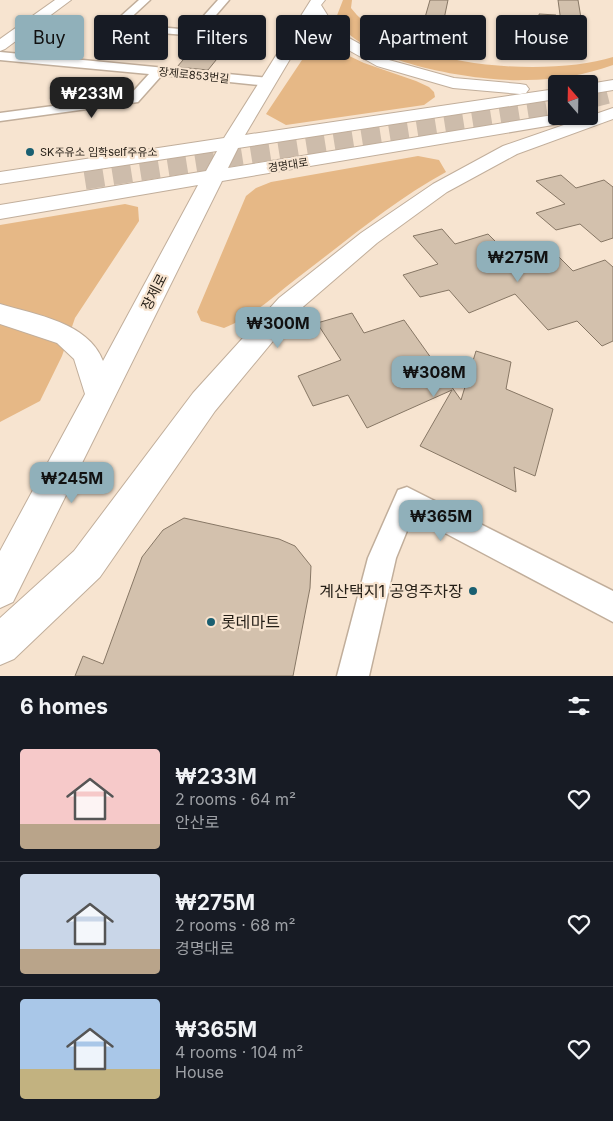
<!DOCTYPE html>
<html lang="en">
<head>
<meta charset="utf-8">
<style>
	:root { --surface:#171b24; --page:#242831; --text:#f1f3f6; --muted:#9ea1a6; --line:#363941; --accent:#90b0ba }
	body { margin:0; font-family:Inter,"Noto Sans KR",sans-serif; background:var(--page); color:var(--text); height:100vh; display:flex; flex-direction:column; font-size:19px; white-space:nowrap }
	* { box-sizing:border-box; margin:0 }
	p { font-size:16px; color:var(--muted) }
	.icon { flex:none; width:28px; height:28px; fill:none; stroke:currentColor; stroke-width:2; stroke-linecap:round; stroke-linejoin:round }
	.map { position:relative; height:676px; overflow:hidden }
	.panel { display:flex; flex-direction:column; background:var(--surface); flex:1 }
	.panel>* { flex:none }
	.top-card { position:absolute; left:15px; top:15px; width:584px; height:45px; display:flex; gap:10px }
	.needle { width:32px; rotate:340deg }
	.buttons { position:absolute; left:548px; top:75px; display:grid; gap:10px }
	.buttons a { display:grid; place-items:center; width:50px; height:50px; border-radius:5px; background:var(--surface); box-shadow:0 1px 4px #0004; font-size:25px }
	.price { position:absolute; translate:-50% -42px; padding:0 11px; border-radius:10px; background:var(--accent); color:#111; font-size:16px; line-height:32px; filter:drop-shadow(0 1px 2px #0008) }
	.price::after { content:''; position:absolute; left:50%; top:30px; width:15px; height:11px; margin-left:-8px; background:inherit; clip-path:polygon(0 0,100% 0,50% 100%) }
	.price.selected { background:#222; color:#fff }
	ul { padding:0; list-style:none }
	li { display:flex; align-items:center; gap:15px; height:125px; padding:0 20px }
	li+li { border-top:1px solid var(--line) }
	li span { display:grid; place-items:center; flex:none; width:140px; height:100px; border-radius:5px; color:#555 }
	li>.icon { margin-inline-start:auto }
	span .icon { width:60px; height:60px; fill:#fffc; stroke-width:1 }
	li b { font-size:21px }
	h2 { display:flex; justify-content:space-between; align-items:center; height:60px; padding:0 20px; font-size:21px }
	.tag { padding:0 18px; border-radius:5px; background:var(--surface); box-shadow:0 1px 4px #0004; font-size:18px; line-height:45px }
	.tag.selected { background:var(--accent); color:#111 }
	.map>svg:first-child { display:block }
</style>
</head>
<body>
<div class="map">
<svg width="613" height="676" viewBox="0 0 613 676">
	<rect width="100%" height="100%" fill="#f7e4d0"/>
	<path fill="#e6b886" d="M343,0H352L351,8C396,68 546,78 613,57V65C585,75 556,80 526,80C479,82 359,64 336,18Z
		M317,45H326L364,63L416,81L429,87L434,92L435,97L424,105L286,125L266,114L310,48Z
		M418,156L439,160L446,172C393,201 345,242 296,279C273,297 252,317 224,328L201,321L197,312L246,196L256,188L271,182Z
		M125,204L138,207L139,221L75,318L62,356L40,401L0,422V225Z"/>
	<path fill="#d3c1ad" stroke="#877765" d="M430,0H448L439,43L418,42Z
		M558,0H578L582,24L561,22Z
		M539,14L556,15L562,55L543,53Z
		M195,46L225,49L208,70L177,67Z
		M561,175L576,188L604,180L613,187V238L601,242L580,224L556,230L536,213L565,204L536,181Z
		M442,229L455,244L488,234L518,264L556,254L573,271L605,260L613,267V341L602,346L577,321L548,330L515,294L469,313L449,290L420,297L403,275L438,264L413,236Z
		M352,313L364,333L404,320L461,400L476,351L511,362L506,389L553,409L535,476L514,467L516,492L420,446L452,390L367,428L348,395L313,406L298,376L341,360L317,323Z
		M184,518L279,539L295,546L311,566L310,588L293,676H75L83,656L103,664L142,557L163,530Z"/>
	<g fill="none" stroke-linecap="round" stroke-linejoin="round">
		<path stroke="#cdbcab" stroke-width="19" stroke-dasharray="19 9" stroke-linecap="butt" d="M589,99L613,93
			M85,180L556,106"/>
		<g stroke="#c1ae9b" stroke-width="3">
			<path id="street" d="M139,0H150L124,24L191,30L218,0H229L198,36L111,29V25Z
				M0,52L269,78L275,82L269,86L162,75L138,102L0,121V113L129,96L149,74L0,60Z
				M407,487L613,591V622L413,516L396,558L369,676H337L368,558L398,490Z"/>
		</g>
		<g stroke="#c1ae9b" stroke-width="2">
			<path id="secondary" d="M55,0H71L5,49L0,51V39Z
				M311,0H325L321,5L338,32L389,60L454,78L520,84L526,85L529,89L526,93L520,94L453,88L377,66L327,38L315,17L245,135L556,89V99L238,148L228,168L553,115L560,116L562,120L559,124L553,125L222,181L13,602L0,608V551L85,394L74,359L57,343L0,324V304C36,315 88,322 103,361L198,185L0,219V205L206,171L217,151L0,184V172L224,138Z
				M613,80V90L589,94V84Z
				M613,108V119L517,154L447,192L377,243L297,312L215,411L100,577L14,659L0,665V618L74,551L193,393L279,298L361,233L433,184L503,146Z"/>
		</g>
		<use href="#street" fill="#fff" fill-rule="evenodd"/>
		<use href="#secondary" fill="#fff" fill-rule="evenodd"/>
	</g>
	<g fill="#1a5f71" stroke="#f7e4d0" stroke-width="2">
		<circle cx="30" cy="152" r="5"/>
		<circle cx="473" cy="591" r="5"/>
		<circle cx="211" cy="622" r="5"/>
	</g>
	<g text-anchor="middle" stroke-width="4.5" stroke-linejoin="round" paint-order="stroke">
		<g font-size="11" fill="#241e16" stroke="#f7e4d0">
			<text transform="translate(194 75) rotate(6)" y="4">장제로853번길</text>
			<text transform="translate(288 165) rotate(-9)" y="4">경명대로</text>
		</g>
		<g font-size="11" fill="#241e16" stroke="#f7e4d0" text-anchor="start">
			<text x="40" y="156">SK주유소 임학self주유소</text>
		</g>
		<g font-size="14" fill="#241e16" stroke="#f7e4d0">
			<text transform="translate(154 292) rotate(-63)" y="5">장제로</text>
		</g>
		<g font-size="16" fill="#241e16" stroke="#f7e4d0" text-anchor="end">
			<text x="463" y="597">계산택지1 공영주차장</text>
			<text x="221" y="628" text-anchor="start">롯데마트</text>
		</g>
	</g>
</svg>
<div class="buttons">
<a><svg class="needle" viewBox="-14 -14 28 28"><path d="M0-13l5 13h-10z" fill="#e53935"/><path d="M0 13l5-13h-10z" fill="#9ea1a6"/></svg></a>
</div>
<b class="price selected" style="left:92px;top:119px">₩233M</b>
<b class="price" style="left:518px;top:283px">₩275M</b>
<b class="price" style="left:278px;top:349px">₩300M</b>
<b class="price" style="left:434px;top:398px">₩308M</b>
<b class="price" style="left:72px;top:504px">₩245M</b>
<b class="price" style="left:441px;top:542px">₩365M</b>
<div class="top-card">
<a class="tag selected">Buy</a>
<a class="tag">Rent</a>
<a class="tag">Filters</a>
<a class="tag">New</a>
<a class="tag">Apartment</a>
<a class="tag">House</a>
</div>
</div>
<section class="panel">
<h2>6 homes<svg class="icon" aria-label="filters" viewBox="0 0 24 24"><path d="M4 7h16M4 17h16"/><circle cx="9" cy="7" r="2"/><circle cx="15" cy="17" r="2"/></svg></h2>
<ul>
<li><span style="background:linear-gradient(#f6c9c9 75%,#b9a48a 0)"><svg class="icon" aria-label="home" viewBox="0 0 24 24"><path d="M3 11l9-7 9 7M6 9v11h12V9"/></svg></span><div><b>₩233M</b><p>2 rooms · 64 m²</p><p>안산로</p></div><svg class="icon" aria-label="heart" viewBox="0 0 24 24"><path d="M12 20l-8-8c-3-5 5-10 8-4 3-6 11-1 8 4z"/></svg></li>
<li><span style="background:linear-gradient(#c9d6e8 75%,#b9a48a 0)"><svg class="icon" aria-label="home" viewBox="0 0 24 24"><path d="M3 11l9-7 9 7M6 9v11h12V9"/></svg></span><div><b>₩275M</b><p>2 rooms · 68 m²</p><p>경명대로</p></div><svg class="icon" aria-label="heart" viewBox="0 0 24 24"><path d="M12 20l-8-8c-3-5 5-10 8-4 3-6 11-1 8 4z"/></svg></li>
<li><span style="background:linear-gradient(#a9c7e8 70%,#c2b280 0)"><svg class="icon" aria-label="home" viewBox="0 0 24 24"><path d="M3 11l9-7 9 7M6 9v11h12V9"/></svg></span><div><b>₩365M</b><p>4 rooms · 104 m²</p><p>House</p></div><svg class="icon" aria-label="heart" viewBox="0 0 24 24"><path d="M12 20l-8-8c-3-5 5-10 8-4 3-6 11-1 8 4z"/></svg></li>
</ul>
</section>
</body>
</html>
